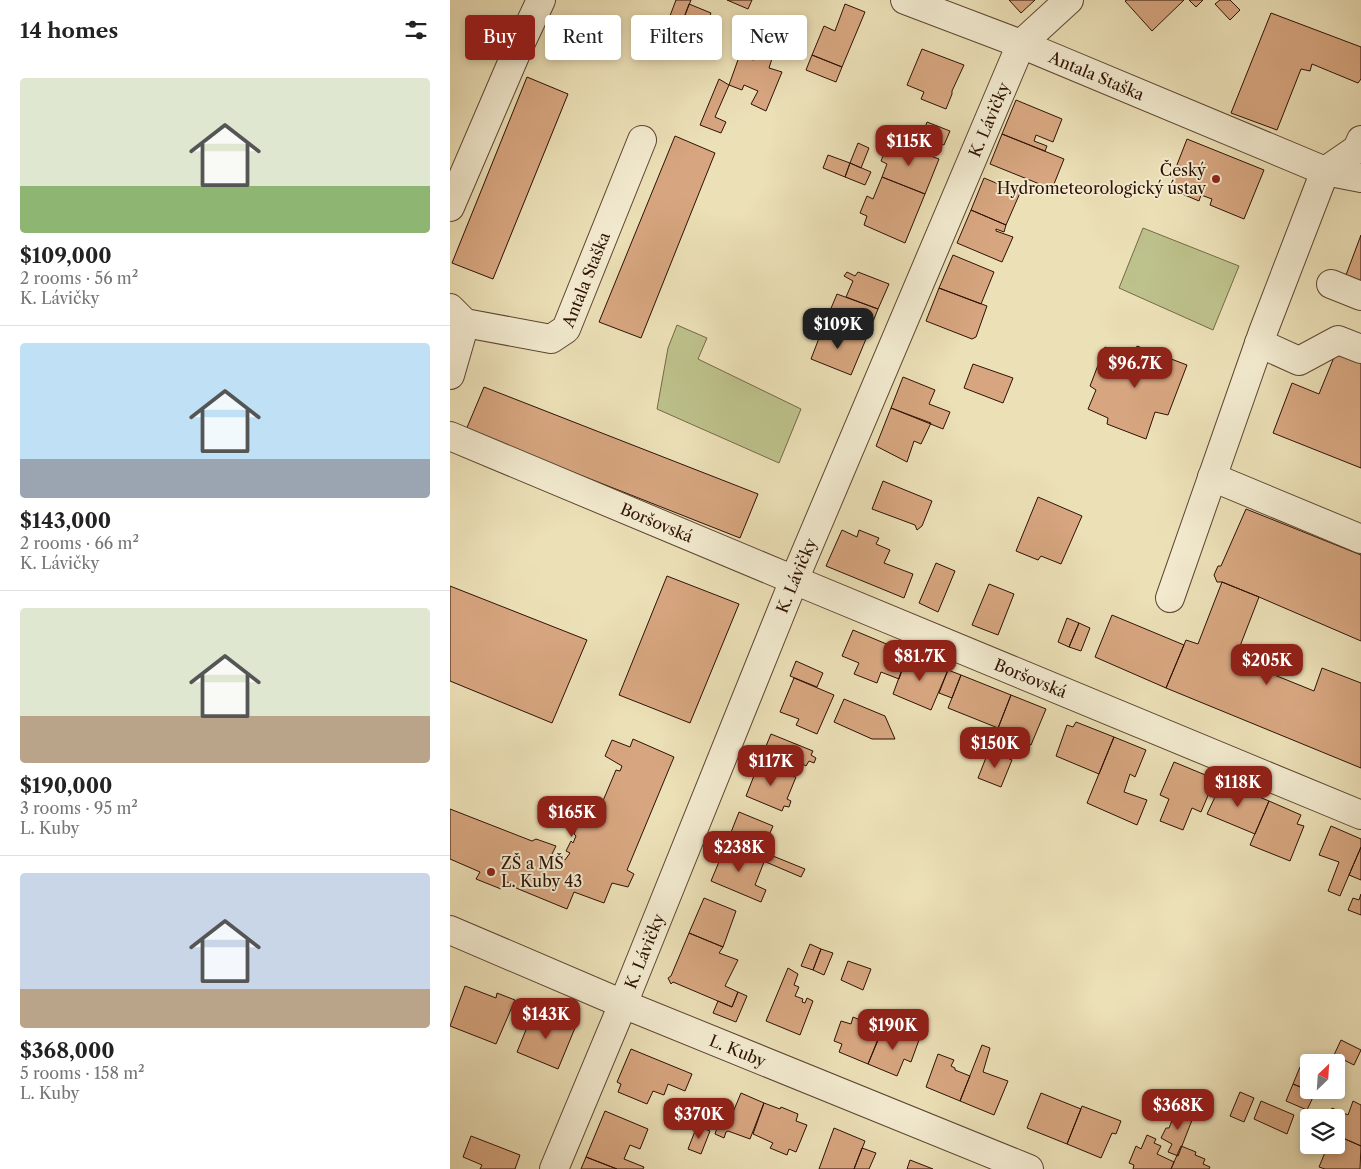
<!DOCTYPE html>
<html lang="en">
<head>
<meta charset="utf-8">
<style>
	:root { --surface:#fff; --page:#f6f6f6; --text:#222; --muted:#767676; --line:#e0e0e0; --accent:#8f2418 }
	body { margin:0; font-family:"Libre Caslon Text",serif; background:var(--page); color:var(--text); height:100vh; display:flex; flex-direction:column; font-size:19px; white-space:nowrap }
	* { box-sizing:border-box; margin:0 }
	p { font-size:16px; color:var(--muted) }
	.icon { flex:none; width:28px; height:28px; fill:none; stroke:currentColor; stroke-width:2; stroke-linecap:round; stroke-linejoin:round }
	.map { position:relative; flex:1; overflow:hidden }
	.sheet { display:flex; flex-direction:column; background:var(--surface); width:450px }
	.sheet>* { flex:none }
	.hud { position:absolute; left:15px; top:15px; width:475px; height:45px; display:flex; gap:10px }
	.needle { width:32px; rotate:25deg }
	.tools { position:absolute; left:850px; top:1054px; display:grid; gap:10px }
	.tools a { display:grid; place-items:center; width:45px; height:45px; border-radius:5px; background:var(--surface); box-shadow:0 2px 8px #0003; font-size:25px }
	.price { position:absolute; translate:-50% -42px; padding:0 11px; border-radius:10px; background:var(--accent); color:#fff; font-size:16px; line-height:32px; filter:drop-shadow(0 1px 2px #0008) }
	.price::after { content:''; position:absolute; left:50%; top:30px; width:15px; height:11px; margin-left:-8px; background:inherit; clip-path:polygon(0 0,100% 0,50% 100%) }
	.price.selected { background:#222; color:#fff }
	ul { padding:0; list-style:none }
	li { display:grid; align-content:center; gap:10px; height:265px; padding:0 20px }
	li+li { border-top:1px solid var(--line) }
	li span { display:grid; place-items:center; height:155px; border-radius:5px; color:#555 }
	li>.icon { margin-inline-start:auto }
	span .icon { width:90px; height:90px; fill:#fffc; stroke-width:1 }
	li b { font-size:21px }
	h2 { display:flex; justify-content:space-between; align-items:center; height:60px; padding:0 20px; font-size:21px }
	.pill { padding:0 18px; border-radius:5px; background:var(--surface); box-shadow:0 2px 8px #0003; font-size:18px; line-height:45px }
	.pill.selected { background:var(--accent); color:#fff }
	main { display:flex; flex:1; min-height:0 }
	.map>svg:first-child { display:block }
</style>
</head>
<body>
<main>
<section class="sheet">
<h2>14 homes<svg class="icon" aria-label="filters" viewBox="0 0 24 24"><path d="M4 7h16M4 17h16"/><circle cx="9" cy="7" r="2"/><circle cx="15" cy="17" r="2"/></svg></h2>
<ul>
<li><span style="background:linear-gradient(#dfe7d0 70%,#8fb573 0)"><svg class="icon" aria-label="home" viewBox="0 0 24 24"><path d="M3 11l9-7 9 7M6 9v11h12V9"/></svg></span><div><b>$109,000</b><p>2 rooms · 56 m²</p><p>K. Lávičky</p></div></li>
<li><span style="background:linear-gradient(#bfe0f5 75%,#9aa5b1 0)"><svg class="icon" aria-label="home" viewBox="0 0 24 24"><path d="M3 11l9-7 9 7M6 9v11h12V9"/></svg></span><div><b>$143,000</b><p>2 rooms · 66 m²</p><p>K. Lávičky</p></div></li>
<li><span style="background:linear-gradient(#dfe7d0 70%,#b9a48a 0)"><svg class="icon" aria-label="home" viewBox="0 0 24 24"><path d="M3 11l9-7 9 7M6 9v11h12V9"/></svg></span><div><b>$190,000</b><p>3 rooms · 95 m²</p><p>L. Kuby</p></div></li>
<li><span style="background:linear-gradient(#c9d6e8 75%,#b9a48a 0)"><svg class="icon" aria-label="home" viewBox="0 0 24 24"><path d="M3 11l9-7 9 7M6 9v11h12V9"/></svg></span><div><b>$368,000</b><p>5 rooms · 158 m²</p><p>L. Kuby</p></div></li>
</ul>
</section>
<div class="map">
<svg width="911" height="1169" viewBox="0 0 911 1169">
	<rect width="100%" height="100%" fill="#ece0b7"/>
	<filter id="stains"><feTurbulence type="fractalNoise" baseFrequency=".004" numOctaves="4"/><feColorMatrix values="0 0 0 0 .2 0 0 0 0 .09 0 0 0 0 .02 0 0 0 .5 -.17"/></filter>
	<radialGradient id="worn" r=".72"><stop offset=".6" stop-color="#630" stop-opacity="0"/><stop offset="1" stop-color="#630" stop-opacity=".3"/></radialGradient>
	<path fill="#bdc18b" stroke="#756948" d="M693,228L789,266L763,330L669,288Z
		M227,325L257,338L248,359L351,409L329,463L207,409L218,348Z"/>
	<path fill="#d7a680" stroke="#2d1104" d="M226,0H241L227,35L215,29Z
		M277,0H302L298,9Z
		M559,0H585L571,13Z
		M677,0H734L702,31L675,1Z
		M739,0H753L746,7Z
		M770,0H780L790,10L780,20L765,4Z
		M239,4L261,13L249,40L229,31Z
		M395,4L415,12L392,67L362,55L374,26L385,31Z
		M821,13L911,47V79L908,83L862,64L860,71L851,69L827,130L781,113Z
		M309,44L325,49L319,68L332,72L316,111L301,104L308,91L294,85L292,90L279,85L289,57L304,60Z
		M472,49L514,65L502,91V94L496,109L471,99L474,92L457,85Z
		M362,55L392,67L386,82L356,70Z
		M77,77L118,94L43,279L2,263Z
		M269,79L279,85L265,117L276,122L271,133L250,125Z
		M566,100L612,119L603,142L586,135L584,141L597,146L595,151L552,134Z
		M477,122L500,131L494,145L472,136Z
		M552,134L614,159L602,189L540,164Z
		M225,136L265,153L191,338L149,322Z
		M737,139L814,170L794,219L760,205L762,199L751,195L749,201L718,188Z
		M439,141L489,159L475,194L432,177L437,164L431,161Z
		M408,143L419,148L411,168L400,163Z
		M378,155L400,163L395,177L373,168Z
		M400,163L421,172L415,185L395,177Z
		M432,177L475,194L455,243L414,225L417,216L410,213L417,196L423,199Z
		M534,178L570,193L556,225L521,210Z
		M521,210L556,225L554,232L546,229V231L563,237L552,262L507,243Z
		M911,235V281L896,275Z
		M503,255L544,272L531,304L489,288Z
		M397,272L405,276L408,272L439,284L428,309L396,297L403,281L394,276Z
		M489,288L537,306L526,337L522,339L476,321Z
		M387,294L428,309L416,339L374,325Z
		M374,325L416,339L401,375L361,359Z
		M889,345L911,354V468L823,433L842,383L869,394Z
		M687,346L737,365L718,415L705,412L696,439L657,424L658,418L638,409L646,390L640,386L655,347L683,357Z
		M523,364L563,378L553,403L514,388Z
		M453,377L485,390L479,404L500,412L493,429L441,408Z
		M34,387L308,494L290,538L16,430Z
		M441,408L481,423L471,444L464,441L457,462L426,446Z
		M433,481L482,501L472,526L467,530L465,525L422,509Z
		M588,497L632,516L611,564L591,556L588,560L566,551Z
		M796,509L911,555V641L809,597L772,582H767L764,575L768,566H771Z
		M392,530L407,537L409,530L429,538L426,544L440,550L434,563L463,574L454,598L376,566Z
		M486,563L505,571L488,612L469,603Z
		M217,576L289,604L240,723L169,695Z
		M772,582L809,597L785,659L864,691L872,668L911,683V768L716,688L736,640L748,644Z
		M539,584L564,594L548,635L522,625Z
		M0,586L137,640L102,723L0,681Z
		M662,615L734,645L716,688L645,657Z
		M617,618L629,623L619,647L608,642Z
		M629,623L640,628L631,651L619,647Z
		M403,630L458,653L449,679L431,672L427,683L404,674L409,663L392,656Z
		M458,653L498,670L481,710L443,694Z
		M346,661L373,673L367,687L340,676Z
		M498,670L511,675L502,698L489,693Z
		M511,675L561,695L548,728L498,708Z
		M344,678L384,695L367,734L346,725L349,719L330,712Z
		M561,695L596,709L581,745L547,731Z
		M394,699L435,716L445,739H422L384,722Z
		M626,722L664,737L649,774L606,756L617,725L623,727Z
		M321,734L363,751L361,755L366,758L364,763L359,761L356,766L351,763L344,777L309,763Z
		M664,737L696,750L685,777L680,774L674,792L697,800L687,825L637,803Z
		M183,739L224,757L177,870L184,874L178,887L162,883L154,903L124,892L117,909L66,888L65,885L54,881L51,889L26,879L30,872L0,859V809L82,841L86,839L106,846L102,854L115,860L120,853L116,851L121,841L123,843L126,836L124,834L131,817L148,824L152,817L147,815L166,770L170,771L172,766L155,756L162,740L180,747Z
		M539,750L562,760L551,787L528,778Z
		M724,762L765,779L751,812L742,808L733,830L710,821L719,799L710,795Z
		M309,763L346,777L337,799L341,801L339,807L334,806L332,811L296,796Z
		M772,782L819,801L805,834L757,814Z
		M819,801L851,815L847,824L854,826L840,861L800,845Z
		M289,812L323,826L314,847L320,850L318,854L355,869L351,877L276,845Z
		M881,826L911,839V847L890,896L878,891L889,862L869,855Z
		M276,845L314,862L305,885L316,890L311,902L261,881Z
		M911,847V880L899,875Z
		M911,894V915L898,910L903,898L909,900Z
		M254,898L286,911L273,947L239,933Z
		M239,933L273,947L269,953L288,960L275,986L288,992L282,1007L223,982L221,984L218,978L221,976Z
		M360,944L371,949L363,970L351,966Z
		M371,949L383,953L374,975L363,970Z
		M398,961L421,969L413,990L391,980Z
		M338,968L348,974L344,985L349,987L345,996L353,999L352,1002L355,1003L357,998L363,1001L350,1035L316,1021Z
		M15,986L46,998L47,993L65,1000L46,1044L0,1026Z
		M288,992L297,996L286,1022L263,1013L268,1001L282,1007Z
		M84,1010L125,1028L108,1069L67,1052Z
		M403,1017L432,1029L418,1064L389,1052L392,1044L384,1041L391,1021L401,1024Z
		M434,1026L469,1040L461,1062L454,1059L447,1076L418,1064Z
		M891,1040L911,1050L904,1065L884,1055Z
		M532,1045L540,1048L533,1072L558,1081L544,1115L510,1101Z
		M181,1049L242,1074L235,1091L218,1084L214,1095L203,1091L197,1104L168,1092L171,1084L167,1082Z
		M488,1054L504,1060L501,1066L505,1068V1070L520,1076L510,1101L476,1087Z
		M850,1067L859,1071V1090H866L865,1093L843,1084Z
		M843,1084L865,1093L857,1110L836,1101Z
		M790,1092L804,1098L794,1122L780,1116Z
		M291,1093L314,1103L300,1139L278,1131L276,1132L274,1138L265,1134L272,1113L281,1117Z
		M591,1093L631,1109L617,1144L577,1128Z
		M811,1101L844,1115L837,1134L804,1119Z
		M903,1101L911,1105V1146L886,1135V1118H878L882,1108L898,1115Z
		M314,1103L330,1109L331,1107L348,1114L346,1121L357,1125L346,1152L339,1149L337,1155L320,1148L323,1143L303,1134Z
		M632,1106L671,1121L666,1134L662,1133L651,1158L617,1144Z
		M727,1108L744,1115L728,1156L718,1152L722,1144L711,1138L716,1128H719Z
		M155,1111L198,1129L190,1149L180,1145L174,1159L194,1167L193,1169H167L136,1157Z
		M247,1126L260,1131L251,1154L238,1149Z
		M384,1128L415,1141L404,1169H369Z
		M697,1135L706,1139L704,1143L711,1146L707,1154L724,1162L721,1169H683L684,1165L679,1163L686,1146L691,1149Z
		M886,1135L911,1146L910,1169H875L869,1167L876,1150L868,1147V1145H886Z
		M21,1136L70,1155L65,1169H30L32,1165L13,1157Z
		M731,1146L746,1152L745,1155L755,1159L753,1164L760,1167L759,1169H721Z
		M412,1148L426,1153L419,1169H404Z
		M136,1157L167,1169H131Z
		M460,1160L483,1169H457Z"/>
	<g fill="none" stroke-linecap="round" stroke-linejoin="round">
		<g stroke="#5d4531" stroke-width="30">
			<g id="minor">
				<path id="s1" d="M455,0L571,44L875,171L911,178"/>
				<path d="M0,207L67,51L91,0"/>
				<path d="M881,284L911,296"/>
				<path id="s2" d="M0,308L15,323L101,339L116,329L192,140"/>
				<path d="M809,343L849,361L888,340L911,349"/>
				<path d="M0,375L15,323"/>
				<path id="s3" d="M0,436L344,580L911,815"/>
				<path d="M762,477L911,539"/>
				<path d="M720,598L813,332L875,171L907,149L911,140"/>
				<path id="s4" d="M0,930L173,1004L579,1169"/>
				<path id="s5" d="M104,1169L173,1004L344,580L571,44L619,0"/>
			</g>
		</g>
		<use href="#minor" stroke="#f3ebd0" stroke-width="28"/>
	</g>
	<g fill="#8f2418" stroke="#f3ebd0" stroke-width="2">
		<circle cx="766" cy="179" r="5"/>
		<circle cx="41" cy="872" r="5"/>
	</g>
	<g text-anchor="middle" stroke-width="4" stroke-linejoin="round" paint-order="stroke">
		<g font-size="16" fill="#2d1104" stroke="#f3ebd0">
			<text dy="6" stroke="none"><textPath href="#s1" startOffset="206">Antala Staška</textPath></text>
			<text dy="6" stroke="none"><textPath href="#s5" startOffset="1136">K. Lávičky</textPath></text>
			<text dy="6" stroke="none"><textPath href="#s2" startOffset="180">Antala Staška</textPath></text>
			<text dy="6" stroke="none"><textPath href="#s3" startOffset="224">Boršovská</textPath></text>
			<text dy="6" stroke="none"><textPath href="#s5" startOffset="641">K. Lávičky</textPath></text>
			<text dy="6" stroke="none"><textPath href="#s3" startOffset="629">Boršovská</textPath></text>
			<text dy="6" stroke="none"><textPath href="#s5" startOffset="236">K. Lávičky</textPath></text>
			<text dy="6" stroke="none"><textPath href="#s4" startOffset="312">L. Kuby</textPath></text>
		</g>
		<g font-size="16" fill="#2d1104" stroke="#f3ebd0" text-anchor="end">
			<text x="756" y="176">Český<tspan x="756" dy="18">Hydrometeorologický ústav</tspan></text>
			<text x="51" y="869" text-anchor="start">ZŠ a MŠ<tspan x="51" dy="18">L. Kuby 43</tspan></text>
		</g>
	</g>
	<rect width="100%" height="100%" filter="url(#stains)"/>
	<rect width="100%" height="100%" fill="url(#worn)"/>
</svg>
<div class="tools">
<a><svg class="needle" viewBox="-14 -14 28 28"><path d="M0-13l5 13h-10z" fill="#e53935"/><path d="M0 13l5-13h-10z" fill="#767676"/></svg></a>
<a><svg class="icon" aria-label="layers" viewBox="0 0 24 24"><path d="M12 4l9 5-9 5-9-5zM3 14l9 5 9-5"/></svg></a>
</div>
<b class="price" style="left:459px;top:167px">$115K</b>
<b class="price selected" style="left:388px;top:350px">$109K</b>
<b class="price" style="left:685px;top:389px">$96.7K</b>
<b class="price" style="left:470px;top:682px">$81.7K</b>
<b class="price" style="left:817px;top:686px">$205K</b>
<b class="price" style="left:545px;top:769px">$150K</b>
<b class="price" style="left:321px;top:787px">$117K</b>
<b class="price" style="left:788px;top:808px">$118K</b>
<b class="price" style="left:122px;top:838px">$165K</b>
<b class="price" style="left:289px;top:873px">$238K</b>
<b class="price" style="left:96px;top:1040px">$143K</b>
<b class="price" style="left:443px;top:1051px">$190K</b>
<b class="price" style="left:728px;top:1131px">$368K</b>
<b class="price" style="left:249px;top:1140px">$370K</b>
<div class="hud">
<a class="pill selected">Buy</a>
<a class="pill">Rent</a>
<a class="pill">Filters</a>
<a class="pill">New</a>
</div>
</div>
</main>
</body>
</html>
